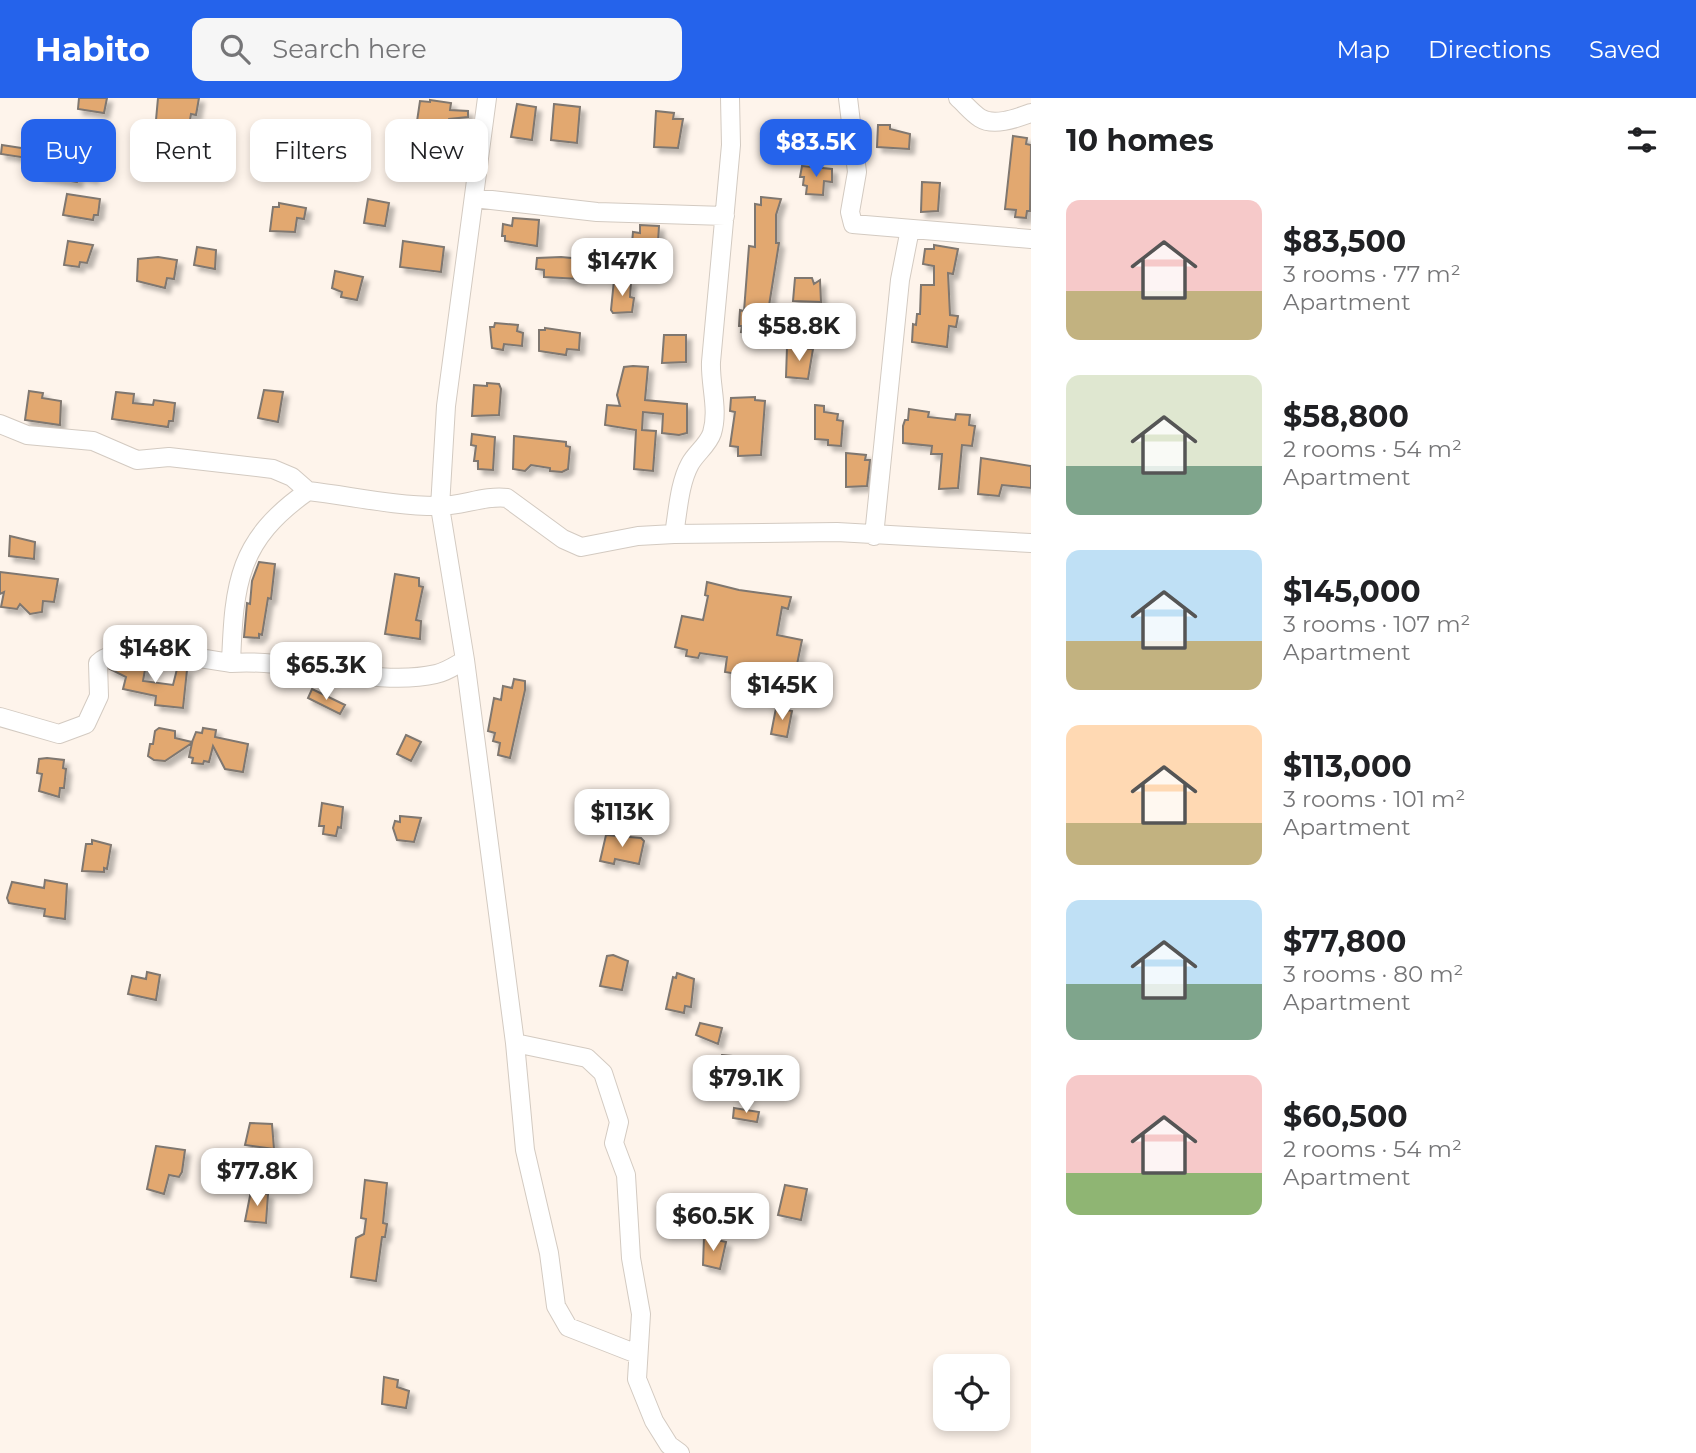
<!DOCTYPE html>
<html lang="en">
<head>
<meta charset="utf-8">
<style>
	:root { --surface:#fff; --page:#f6f6f6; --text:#202124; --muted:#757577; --accent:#2563eb }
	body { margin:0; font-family:Montserrat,sans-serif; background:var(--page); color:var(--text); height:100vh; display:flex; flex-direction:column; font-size:26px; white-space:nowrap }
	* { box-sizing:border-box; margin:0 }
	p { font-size:23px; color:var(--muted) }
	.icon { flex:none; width:38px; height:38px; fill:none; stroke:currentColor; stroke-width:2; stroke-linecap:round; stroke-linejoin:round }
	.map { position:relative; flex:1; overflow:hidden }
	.panel { display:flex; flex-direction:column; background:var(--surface); width:665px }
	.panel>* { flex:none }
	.banner { position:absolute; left:21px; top:21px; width:665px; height:63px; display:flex; gap:14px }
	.fabs { position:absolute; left:933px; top:1256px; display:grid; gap:14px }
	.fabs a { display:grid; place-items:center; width:77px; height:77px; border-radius:14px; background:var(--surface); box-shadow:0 4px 10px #0003; font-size:35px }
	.price { position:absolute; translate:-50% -60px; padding:0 16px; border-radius:14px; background:#fff; color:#222; font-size:23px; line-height:46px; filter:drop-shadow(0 2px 4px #0008) }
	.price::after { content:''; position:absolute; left:50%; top:42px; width:21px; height:16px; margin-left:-10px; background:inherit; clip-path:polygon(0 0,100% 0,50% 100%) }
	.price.current { background:var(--accent); color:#fff }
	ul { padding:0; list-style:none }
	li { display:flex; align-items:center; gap:21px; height:175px; padding:0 35px }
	li span { display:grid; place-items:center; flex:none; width:196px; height:140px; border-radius:14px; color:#555 }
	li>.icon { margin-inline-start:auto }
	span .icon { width:84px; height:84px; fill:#fffc; stroke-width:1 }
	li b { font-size:30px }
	h2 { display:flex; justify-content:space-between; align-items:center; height:84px; padding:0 35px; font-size:30px }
	.tag { padding:0 24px; border-radius:14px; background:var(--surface); box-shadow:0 4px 10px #0003; font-size:24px; line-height:63px }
	.tag.current { background:var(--accent); color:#fff }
	header { display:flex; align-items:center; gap:42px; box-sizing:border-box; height:98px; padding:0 35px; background:var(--accent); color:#fff }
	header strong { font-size:33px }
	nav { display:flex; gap:38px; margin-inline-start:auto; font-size:24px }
	.search { width:490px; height:63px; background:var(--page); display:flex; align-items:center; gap:18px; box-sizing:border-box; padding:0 24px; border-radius:14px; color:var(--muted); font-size:26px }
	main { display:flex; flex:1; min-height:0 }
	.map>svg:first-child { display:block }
</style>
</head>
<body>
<header>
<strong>Habito</strong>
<div class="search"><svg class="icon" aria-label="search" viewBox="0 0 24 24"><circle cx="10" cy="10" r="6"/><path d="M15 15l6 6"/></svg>Search here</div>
<nav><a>Map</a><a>Directions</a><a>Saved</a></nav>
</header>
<main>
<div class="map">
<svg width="1031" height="1355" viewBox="0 0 1031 1355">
	<defs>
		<filter id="shadow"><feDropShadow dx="5" dy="5" stdDeviation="2" flood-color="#0004"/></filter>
	</defs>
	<rect width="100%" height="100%" fill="#fef4eb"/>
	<path fill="#e2a870" stroke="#7f776f" stroke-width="2" filter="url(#shadow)" d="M79,0H107L104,15L78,11Z
		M158,0H199L196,17L191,16L188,34L178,32L177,60L157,55L158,45L154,44Z
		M430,2L451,5L450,12L468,13V19L449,21L447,25L430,31L440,43L438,61L412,57L420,3L430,4Z
		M517,6L536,9L532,42L511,39Z
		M554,6L580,9L577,45L551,42Z
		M656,13L674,15L673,21H683L678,50L654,49Z
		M878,27H890V31L910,36L909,51L877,49Z
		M1013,38L1027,40L1026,46L1031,47L1030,113H1027L1026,120L1015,119L1016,112L1005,111Z
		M2,47L67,57L66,61L95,65L93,80L78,77L77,84L39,78L41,62L1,56Z
		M802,68L832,71V84L824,83L823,97L806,96L807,88L803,87L804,79H800Z
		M922,84L940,85L938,113L921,114Z
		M67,96L100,101L98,117H94L93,122L63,117Z
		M761,99L781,101L776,117V145H779L768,214L776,215L774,237L741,234L742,228H739L740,212L744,213L749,148L755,149V106L761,107Z
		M368,101L389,105L385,128L364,125Z
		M279,105L306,110L304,121L297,120L295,134L270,133L273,109H279Z
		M513,120L539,122L537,148L505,143V138H502L503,126L512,128Z
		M640,127L659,128L657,160L619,158L620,145H632L633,134L640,135Z
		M68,143L93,147L87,165L80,164L79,169L64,167Z
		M403,143L444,149L441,174L400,169Z
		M934,147L958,151L953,176L948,175L950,217L958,218L956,229L949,228L947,249L912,244L913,226L916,227L917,216H920L921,187H934V168L923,166L925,151H934Z
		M197,149L216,152L215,171L194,167Z
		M158,159L177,162L174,181L167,180L165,190L137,183L138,161Z
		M561,159L582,161L580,181L544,179V172L536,171L537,160Z
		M335,173L363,179L357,202L341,199L342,194L332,190Z
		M795,180H812L814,186L820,182L821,204L793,203Z
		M614,182L631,184L630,199L634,200L632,214L613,215L611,212Z
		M495,225L518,227L517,233L523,235L522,248L504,246L503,252L492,250L490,229H494Z
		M545,230L580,235L579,252L567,251L566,257L539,253V232H545Z
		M664,237H686V264L662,265Z
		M787,249L813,251L808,281L786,279Z
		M633,268L648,269L645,302L687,306V335L679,337L662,335L663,316L643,314L642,332L656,333L653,373L634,371L636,332L605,327L607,307L620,308L617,297L624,269Z
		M487,285L499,286L501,291L499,317L472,318L474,287L487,288Z
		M264,292L283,294L278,324L258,320Z
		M29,293L43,295L42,300L61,303L60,327L25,322Z
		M116,294L134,296L133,305L153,307L154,302L175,305L173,323H169L168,329L112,321Z
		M755,299V302L765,303L761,357L738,358V349L730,348L735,314L730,313L731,300Z
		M815,307L824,308V314L838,316L837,322L843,323L841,348L828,347V342L815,341Z
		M909,311L929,314L928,319L955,322L956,316L970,317L969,327L975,328L972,348L962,347L958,390L939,391L942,356H931L932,348L903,345V328L905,322H908Z
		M472,336L495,339L493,372L478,371V363H474L476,348L471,347Z
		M514,338L566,344V348L570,349L568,371L562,374L550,373V370L531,367L525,373L513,371Z
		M846,355L866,357L865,362H870L867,388L846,389Z
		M981,360L1031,368V390L1002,387L999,398L978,396Z
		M10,438L35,444L34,461L9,458Z
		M259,464L275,466L271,501L268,500L262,537L259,536V540L244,539L247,505L250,506L252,483Z
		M0,474L58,481L54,504L43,503L42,514L30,516L20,506L17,511L1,509L4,494L0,496Z
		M395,476L419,480V488L423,489L416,522L421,523L420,541L385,536Z
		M707,484L739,492L791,499L788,511L782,509L777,537L802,542L793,586L781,583L780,589L767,587L768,581L725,574L727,559L700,555L698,560L686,558L687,552L675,549L682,518L703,522L708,498L705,497Z
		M126,566H146L143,583L173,587L177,571L187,572L183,610L155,607L156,598L123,591L126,579L110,571Z
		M514,581L525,583V592L510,660L498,657L500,645L493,643L495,635L488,633L494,600L501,602L503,588L512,590Z
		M312,591L345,607L340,616L308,600Z
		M776,610L792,613L787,639L771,636Z
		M159,630L175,633V640L192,644L196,634L202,635L203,630L216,632L215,639L248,646L243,674L225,671L213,648L209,664L204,663L203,666L192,665L193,660L189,659L192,645L165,663L154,662L148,658L150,646H153L155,633Z
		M406,637L421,644L411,663L397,656Z
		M47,660L64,662L63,670L66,671L64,690H60L59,699L39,693L42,676L37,675L39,661Z
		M322,705L343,709L341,730L338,729L336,738L323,736L324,728H319Z
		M400,718L421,720L414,744L397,742L393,730L395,723L400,724Z
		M606,737L641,740L644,743L639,766L615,761L614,766L600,763Z
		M92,742L111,747L107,771L104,770V774L82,773L86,746H92Z
		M45,782L67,786L65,821L44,818L45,811L9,805L7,800L12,784L44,790Z
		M613,857L628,863L622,892L600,888L607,858Z
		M147,874L160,877L156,902L128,896L132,878L146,881Z
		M677,875L694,881L691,909L685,908L684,915L666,911L673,879L676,880Z
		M700,925L722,930L718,946L696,937Z
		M722,957L743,959L747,969L752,970L750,980L743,978L742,982L719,975Z
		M734,1010L759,1014L757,1024L733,1020Z
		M250,1025L272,1026L274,1051L245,1047Z
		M156,1048L185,1052L182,1074L179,1079L169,1077L164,1096L147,1091Z
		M365,1082L387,1085L383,1125L387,1126L385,1139H382L376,1183L351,1179L356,1140L364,1136L366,1121L361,1120Z
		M785,1087L807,1091L801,1122L778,1117Z
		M251,1093L268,1096L266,1125L245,1123Z
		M704,1139L726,1144L720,1171L703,1167Z
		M384,1279L398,1282L397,1289L409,1293L406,1310L382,1306Z"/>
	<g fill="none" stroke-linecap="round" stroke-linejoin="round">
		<g stroke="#d3cac1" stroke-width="20">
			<path id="minor" d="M487,0L446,308L440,409L465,562L515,945L525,1052L549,1155L556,1208L568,1229L637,1256
				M848,0L857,74L850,114L853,126L1031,141
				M958,0C965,6 972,15 980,20C994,29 1017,20 1031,15
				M474,100L597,114L725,118
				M0,326L27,337L93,343L137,362L169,359L273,371L292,379L308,393
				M674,436C678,414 679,386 690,366C696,355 708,347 712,335C719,312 710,287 711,264L731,47L730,0
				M874,438L900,182L910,131
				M231,565C296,560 374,590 436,576C446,574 456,567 465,562
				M0,619L59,636L86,626L99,598L98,565C123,542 198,561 231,565C234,485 238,442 308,393C351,398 394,408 437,408C460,409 484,397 507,400L563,441L581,449L638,438L674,436L837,434L1031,445
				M515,945L587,960L603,975L619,1024L614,1045L626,1077L631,1160L641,1216L637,1281L654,1323L669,1347L680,1355"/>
		</g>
		<use href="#minor" stroke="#fff" stroke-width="18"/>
	</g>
</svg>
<div class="fabs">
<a><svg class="icon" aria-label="locate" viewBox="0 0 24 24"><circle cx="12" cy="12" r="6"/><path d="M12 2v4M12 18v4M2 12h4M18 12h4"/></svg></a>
</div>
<b class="price current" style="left:816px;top:81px">$83.5K</b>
<b class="price" style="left:622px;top:200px">$147K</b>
<b class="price" style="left:799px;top:265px">$58.8K</b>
<b class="price" style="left:155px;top:587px">$148K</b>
<b class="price" style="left:326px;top:604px">$65.3K</b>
<b class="price" style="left:782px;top:624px">$145K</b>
<b class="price" style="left:622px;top:751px">$113K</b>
<b class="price" style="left:746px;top:1017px">$79.1K</b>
<b class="price" style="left:257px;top:1110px">$77.8K</b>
<b class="price" style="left:713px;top:1155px">$60.5K</b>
<div class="banner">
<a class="tag current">Buy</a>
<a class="tag">Rent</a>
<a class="tag">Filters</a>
<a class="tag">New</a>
</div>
</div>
<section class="panel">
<h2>10 homes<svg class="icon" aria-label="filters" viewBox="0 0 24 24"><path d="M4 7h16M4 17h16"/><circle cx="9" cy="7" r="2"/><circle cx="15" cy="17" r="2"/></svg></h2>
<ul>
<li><span style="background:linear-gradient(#f6c9c9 65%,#c2b280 0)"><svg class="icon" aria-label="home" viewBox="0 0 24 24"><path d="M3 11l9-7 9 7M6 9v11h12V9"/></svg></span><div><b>$83,500</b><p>3 rooms · 77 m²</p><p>Apartment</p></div></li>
<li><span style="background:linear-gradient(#dfe7d0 65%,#7fa58c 0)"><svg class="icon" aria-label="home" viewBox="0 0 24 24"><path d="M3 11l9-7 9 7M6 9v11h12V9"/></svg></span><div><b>$58,800</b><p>2 rooms · 54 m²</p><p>Apartment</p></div></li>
<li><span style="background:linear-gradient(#bfe0f5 65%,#c2b280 0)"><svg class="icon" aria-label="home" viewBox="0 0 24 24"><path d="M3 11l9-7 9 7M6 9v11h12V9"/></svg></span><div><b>$145,000</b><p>3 rooms · 107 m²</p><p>Apartment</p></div></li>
<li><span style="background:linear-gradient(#ffd9b3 70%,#c2b280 0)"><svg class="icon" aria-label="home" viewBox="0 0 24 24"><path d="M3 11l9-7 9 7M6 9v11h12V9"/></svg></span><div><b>$113,000</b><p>3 rooms · 101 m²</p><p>Apartment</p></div></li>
<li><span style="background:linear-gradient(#bfe0f5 60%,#7fa58c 0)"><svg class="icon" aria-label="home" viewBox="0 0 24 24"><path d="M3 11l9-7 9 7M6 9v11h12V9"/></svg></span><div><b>$77,800</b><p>3 rooms · 80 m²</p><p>Apartment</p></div></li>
<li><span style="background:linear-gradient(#f6c9c9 70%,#8fb573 0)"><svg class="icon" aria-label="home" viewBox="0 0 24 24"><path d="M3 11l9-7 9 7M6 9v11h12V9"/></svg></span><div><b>$60,500</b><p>2 rooms · 54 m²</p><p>Apartment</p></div></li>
</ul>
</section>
</main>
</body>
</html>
